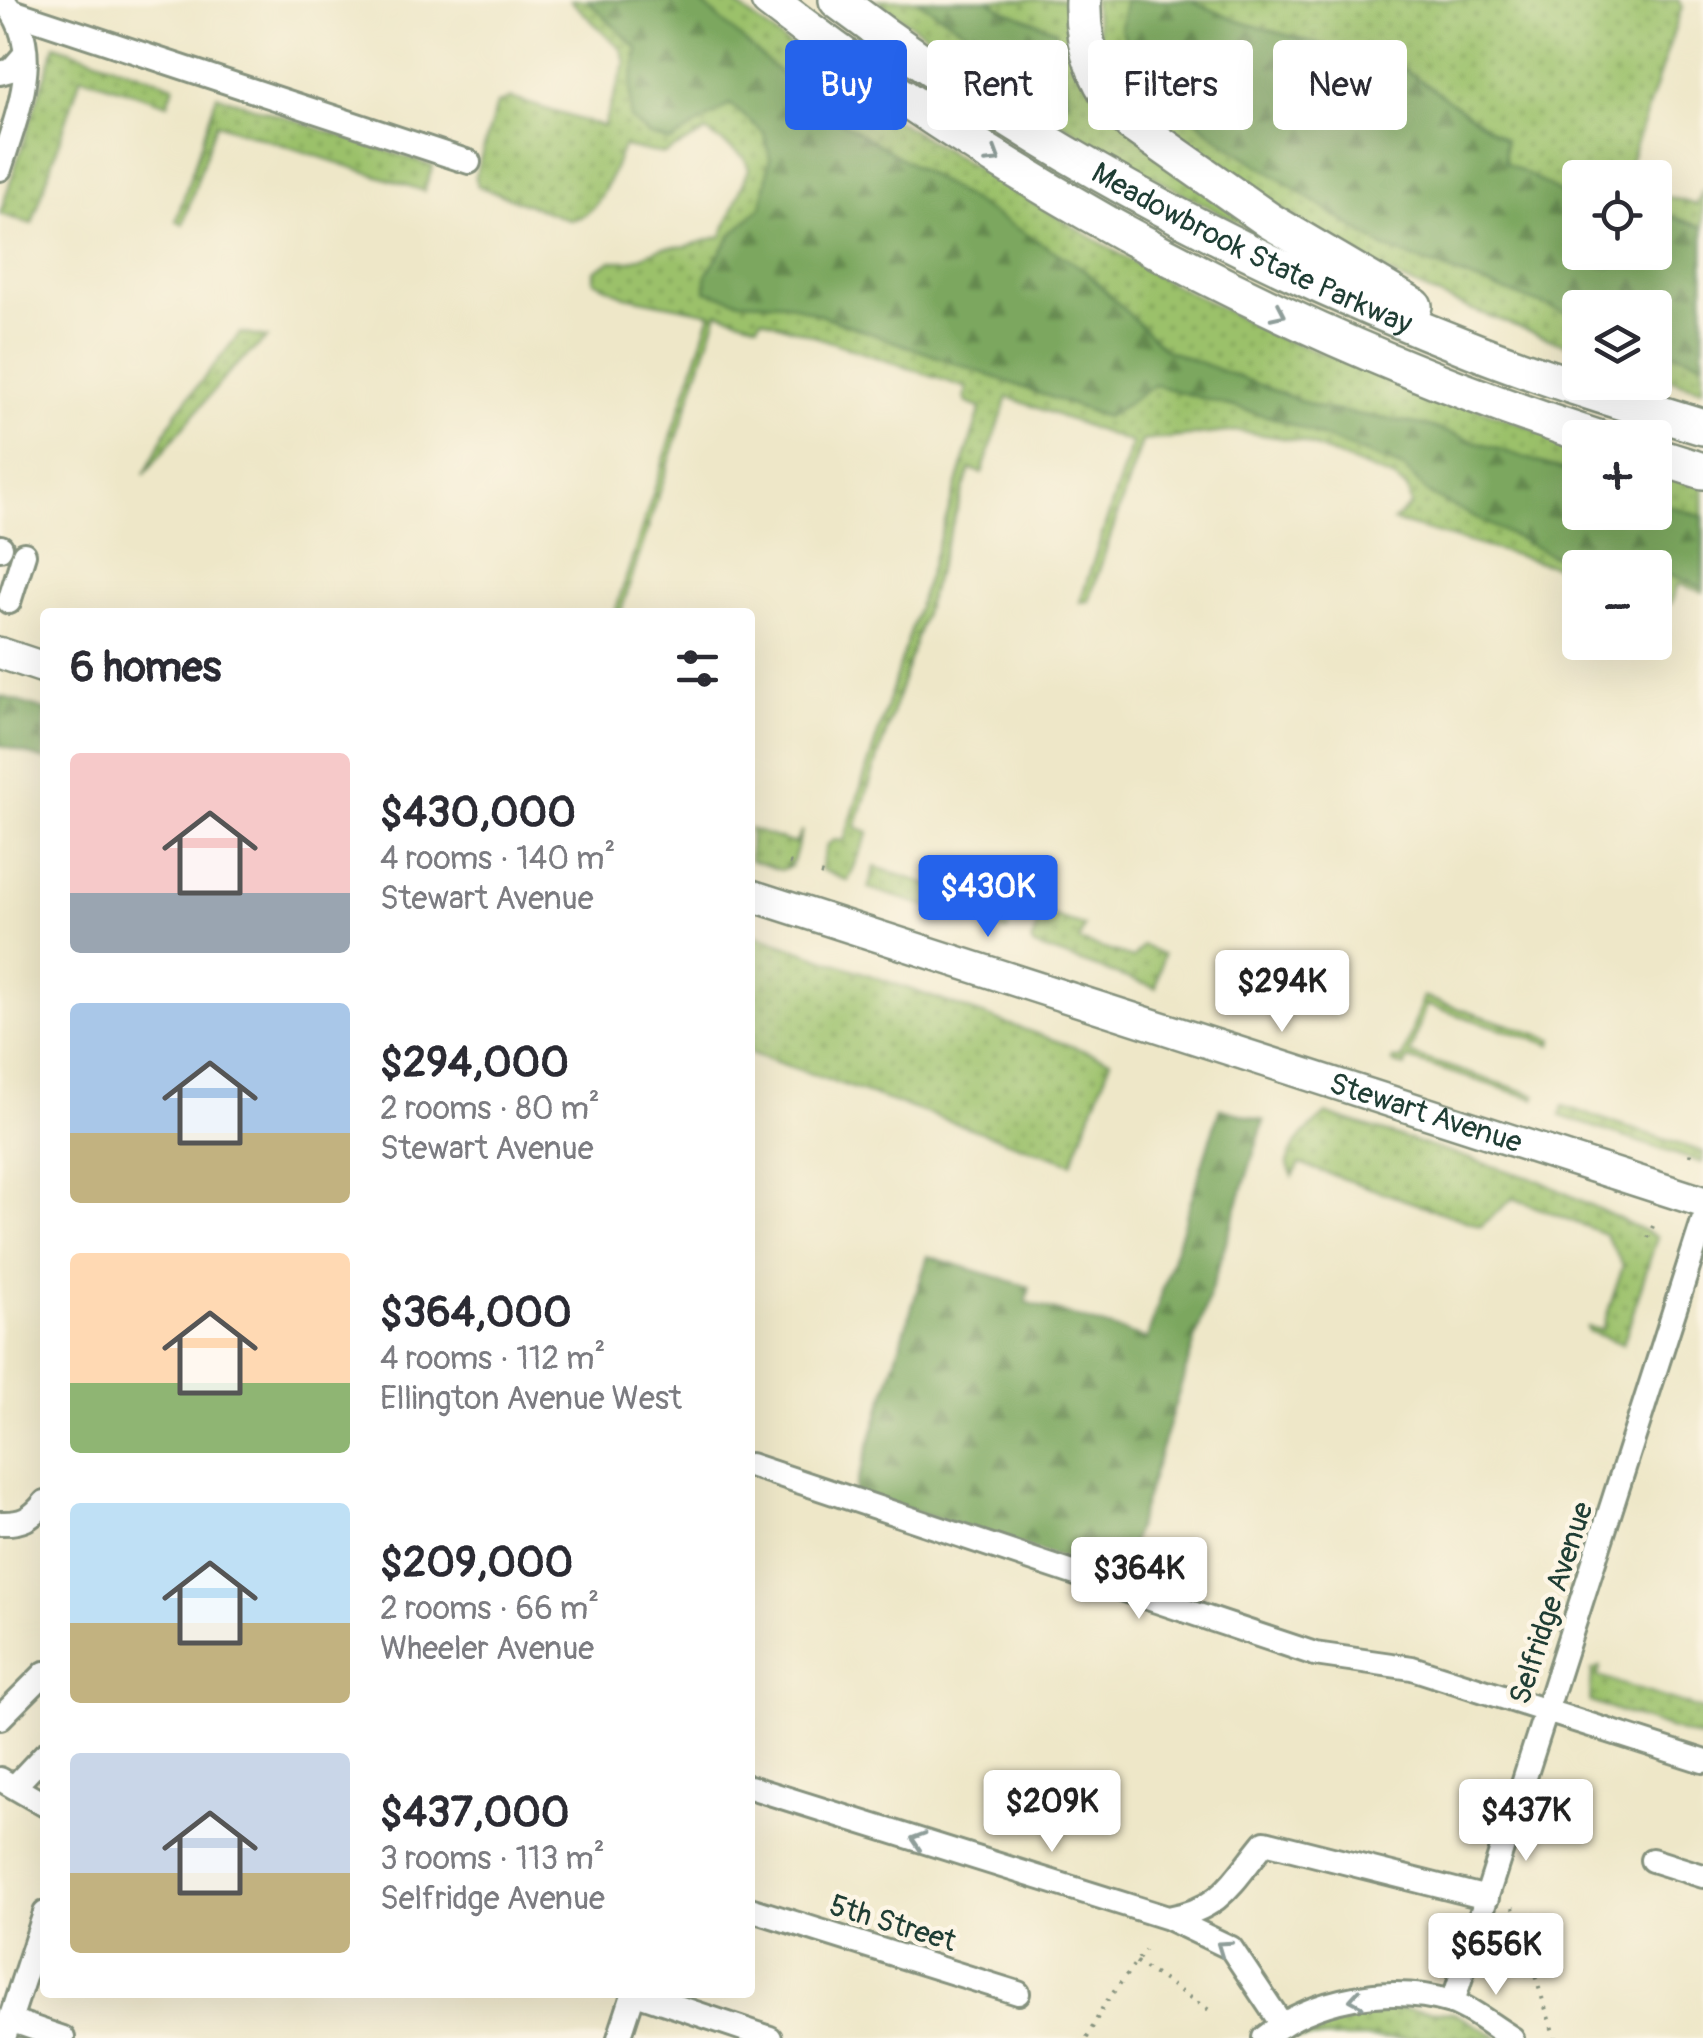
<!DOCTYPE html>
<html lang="en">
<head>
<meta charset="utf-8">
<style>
	:root { --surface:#fff; --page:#f7f7f7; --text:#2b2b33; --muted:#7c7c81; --accent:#2563eb }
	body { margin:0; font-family:Pangolin,sans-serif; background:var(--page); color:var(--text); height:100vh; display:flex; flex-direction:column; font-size:38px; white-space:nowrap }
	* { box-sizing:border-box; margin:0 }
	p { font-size:32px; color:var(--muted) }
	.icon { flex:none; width:55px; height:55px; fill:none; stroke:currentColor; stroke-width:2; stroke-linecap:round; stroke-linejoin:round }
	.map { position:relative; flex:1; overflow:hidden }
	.details { position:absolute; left:40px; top:608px; width:715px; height:1390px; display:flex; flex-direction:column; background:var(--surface); border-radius:10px; box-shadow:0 10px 40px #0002 }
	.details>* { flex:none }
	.hud { position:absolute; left:785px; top:40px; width:768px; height:90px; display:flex; gap:20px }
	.fabs { position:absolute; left:1562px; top:160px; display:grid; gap:20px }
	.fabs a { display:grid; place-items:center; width:110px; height:110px; border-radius:10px; background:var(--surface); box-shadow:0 10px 40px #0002; font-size:50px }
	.price { position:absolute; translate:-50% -85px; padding:0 22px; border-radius:10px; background:#fff; color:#222; font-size:32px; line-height:65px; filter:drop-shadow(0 2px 5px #0008) }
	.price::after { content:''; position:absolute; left:50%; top:60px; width:30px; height:22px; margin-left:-15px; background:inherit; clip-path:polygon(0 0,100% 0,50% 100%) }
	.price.selected { background:var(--accent); color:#fff }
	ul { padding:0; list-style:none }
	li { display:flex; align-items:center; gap:30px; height:250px; padding:0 30px }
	li span { display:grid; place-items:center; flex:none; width:280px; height:200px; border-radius:10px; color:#555 }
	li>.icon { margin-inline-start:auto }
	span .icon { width:120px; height:120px; fill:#fffc; stroke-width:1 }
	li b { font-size:42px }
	h2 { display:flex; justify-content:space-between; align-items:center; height:120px; padding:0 30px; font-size:42px }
	.pill { padding:0 35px; border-radius:10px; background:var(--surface); box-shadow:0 10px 40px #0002; font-size:35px; line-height:90px }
	.pill.selected { background:var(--accent); color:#fff }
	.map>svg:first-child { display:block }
</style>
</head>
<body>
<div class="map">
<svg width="1703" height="2038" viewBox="0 0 1703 2038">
	<defs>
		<pattern id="grass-dots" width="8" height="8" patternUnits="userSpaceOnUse" patternTransform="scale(2.5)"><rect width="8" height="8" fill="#9bc16b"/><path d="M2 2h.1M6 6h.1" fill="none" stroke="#7e9e59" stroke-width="1.8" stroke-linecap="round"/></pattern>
		<pattern id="forest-firs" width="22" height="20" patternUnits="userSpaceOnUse" patternTransform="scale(2.5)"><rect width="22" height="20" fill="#7ca75f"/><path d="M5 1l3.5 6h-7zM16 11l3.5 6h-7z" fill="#65894f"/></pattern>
	</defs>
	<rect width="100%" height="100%" fill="#fcf5e5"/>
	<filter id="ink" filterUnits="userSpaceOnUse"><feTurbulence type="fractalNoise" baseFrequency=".01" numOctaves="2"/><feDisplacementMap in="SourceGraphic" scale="20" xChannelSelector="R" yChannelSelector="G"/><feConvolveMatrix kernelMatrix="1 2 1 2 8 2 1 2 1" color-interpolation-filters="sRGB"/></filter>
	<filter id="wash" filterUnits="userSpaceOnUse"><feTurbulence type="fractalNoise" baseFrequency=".0048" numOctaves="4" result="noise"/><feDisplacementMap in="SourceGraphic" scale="40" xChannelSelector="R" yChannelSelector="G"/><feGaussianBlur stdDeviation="2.25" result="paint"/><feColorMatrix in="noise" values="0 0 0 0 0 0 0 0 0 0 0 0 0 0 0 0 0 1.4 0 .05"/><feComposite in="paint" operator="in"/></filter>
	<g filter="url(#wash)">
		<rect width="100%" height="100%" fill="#eee7c8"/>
		<path fill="url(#grass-dots)" stroke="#5d7f50" stroke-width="2.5" d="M570,0H730L860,99L1158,277L1280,338L1580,445V512H1655V470L1703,486V592L1678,584L1671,604L1655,600V568H1580V581L1559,576L1561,568L1393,521L1411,505L1408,490L1395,479L1300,441L1238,431L1142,441L1089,601L1080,602L1132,443L1008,397L982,473L970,469L856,827L869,832L848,881L820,869L827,845L834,840L844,841L981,408L967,403L965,398L967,388L761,318L758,324L718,312L621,612H615L711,313L625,296L594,281V271L610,261H631L661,248L687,246L722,236L749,169L744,157L707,132L664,154L623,147C610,174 602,216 569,220L478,186L475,177L497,104L511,98L603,127L626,62L621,49Z
			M876,0H1075L1079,45L1262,234C1126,168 1000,87 876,0Z
			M1093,0H1678L1682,7L1625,177L1580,178V252H1655V193L1697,205L1703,189V389L1655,374V308H1580V350L1470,309L1399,279L1223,176L1120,92L1102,57Z
			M55,45L174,85L168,104L81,76L32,224L0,214Z
			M217,95L433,166L424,191L216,123L183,224L176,221Z
			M240,333L267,338L230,371L144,475L176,413Z
			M750,829L795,844L802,830L793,862L787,864L791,866L780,870L750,860Z
			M875,867L963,896L986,874L1020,887L1007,932L868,888Z
			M1048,915L1084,926L1079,941L1133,958L1143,945L1163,955L1156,988L1034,946L1031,942L1040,918Z
			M750,933L1111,1060L1072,1163L750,1053Z
			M1423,997L1553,1039L1552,1045L1426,1005L1410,1054L1536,1095L1535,1099L1408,1059L1405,1067L1393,1063V1059L1402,1060Z
			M1563,1106L1703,1152L1702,1163L1560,1116Z
			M1327,1114L1540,1181L1657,1237L1623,1344L1588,1331L1587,1327L1602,1330L1623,1266L1605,1234L1513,1198L1481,1226L1300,1164L1293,1176L1287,1163C1294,1141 1309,1128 1327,1114Z
			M1600,1667L1598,1677L1703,1710V1732L1699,1738L1590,1702L1592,1670Z
			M1369,2007L1454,2013L1499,2038H1282L1299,2025Z"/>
		<path fill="url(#forest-firs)" stroke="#4e724a" stroke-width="2.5" d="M587,0H698L820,109L1082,268L1164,349L1320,408L1429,426L1580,476V512H1655V501L1703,517V588L1655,568L1553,556L1429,494L1404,468L1277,419L1155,385L1106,417L786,303L740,301L706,291V275L732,234L762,206L770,158L764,133L730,104L671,142L648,135L630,118L631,87L638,49Z
			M917,0H989L1004,10L1056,30L1069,102L1010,59Z
			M1125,0H1191L1235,20L1406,70L1505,140V162L1561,193L1580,196V252H1655V211L1703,227V362L1655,345V308H1580V318L1385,248L1222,141L1141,75L1121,29Z
			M0,696L45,710V760L0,745Z
			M1220,1108L1264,1121L1121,1577L854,1493L928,1256L1030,1287L1026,1302L1147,1339Z"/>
	</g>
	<g filter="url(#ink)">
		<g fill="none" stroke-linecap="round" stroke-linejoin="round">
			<g stroke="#86927e" stroke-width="28">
				<path id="minor" d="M15,12L469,162
					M0,73L11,70L25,54
					M0,169C16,117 48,44 2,0
					M0,549L1,547
					M9,602L24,554
					M750,1465L1315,1654L1412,1668L1703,1761
					M0,1523C22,1524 31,1519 45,1502
					M0,1718L45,1673
					M0,1779L45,1805
					M15,1786L45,1754
					M750,1787L1168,1918L1231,1948L1281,2023
					M1652,1860L1703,1876
					M750,1909L1018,1993
					M1168,1918C1222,1909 1232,1882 1265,1842L1487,1898
					M633,1992L770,2038
					M1453,2002L1703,1221
					M10,2020L63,2038
					M4,2038L45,1913
					M619,2038L634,1992
					M1264,2038C1312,1998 1390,1984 1451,2002C1471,2008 1493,2027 1512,2038"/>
			</g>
			<g stroke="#86927e" stroke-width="35">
				<g id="major">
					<path d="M0,653L45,668"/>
					<path id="s1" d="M750,895L1703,1202"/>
				</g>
			</g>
			<g stroke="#86927e" stroke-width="40">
				<g id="highway">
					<path d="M769,0C1019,192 1297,341 1597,438"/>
					<path id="s2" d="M837,0C1033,149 1251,264 1480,353C1553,381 1628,404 1703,427"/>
					<path d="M1083,0C1081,48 1099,90 1132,124L1270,221L1414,306"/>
					<path d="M1655,456L1703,471"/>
				</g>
			</g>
			<path stroke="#86927e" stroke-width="4" stroke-dasharray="2.5 8" stroke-linecap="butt" d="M789,863L793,864
				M820,874L825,876
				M1690,1156L1691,1150
				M1648,1238L1653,1226
				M1513,1907L1555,2038
				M1136,1962L1212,2012
				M1087,2038L1104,2005L1145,1950"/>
			<use href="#minor" stroke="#fff" stroke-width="22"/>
			<use href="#major" stroke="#fff" stroke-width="30"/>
			<use href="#highway" stroke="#fff" stroke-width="35"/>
		</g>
		<defs><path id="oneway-chevron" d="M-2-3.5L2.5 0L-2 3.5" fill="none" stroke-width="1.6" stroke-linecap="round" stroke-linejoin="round" transform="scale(2.5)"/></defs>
		<g stroke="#8f9e9a">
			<use href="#oneway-chevron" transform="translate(994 157) rotate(32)"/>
			<use href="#oneway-chevron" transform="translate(1279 313) rotate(25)"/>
			<use href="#oneway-chevron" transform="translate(918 1840) rotate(-162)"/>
			<use href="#oneway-chevron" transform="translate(1223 1947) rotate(-145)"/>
			<use href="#oneway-chevron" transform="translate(1356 1999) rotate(170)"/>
		</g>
	</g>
	<g text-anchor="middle" stroke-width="9" stroke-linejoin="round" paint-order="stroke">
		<g font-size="30" fill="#1f3d34" stroke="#fcf5e5">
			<text dy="10" stroke="none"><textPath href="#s2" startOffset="485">Meadowbrook State Parkway</textPath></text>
			<text dy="10" stroke="none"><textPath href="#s1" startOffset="710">Stewart Avenue</textPath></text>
			<text transform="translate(1551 1603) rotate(-72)" y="10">Selfridge Avenue</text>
			<text transform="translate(893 1923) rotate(17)" y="10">5th Street</text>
		</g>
	</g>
</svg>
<div class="fabs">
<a><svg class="icon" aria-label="locate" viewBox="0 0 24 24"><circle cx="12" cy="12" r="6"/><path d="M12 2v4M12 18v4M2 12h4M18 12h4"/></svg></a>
<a><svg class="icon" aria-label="layers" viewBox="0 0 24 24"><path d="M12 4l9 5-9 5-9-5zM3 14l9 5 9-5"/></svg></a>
<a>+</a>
<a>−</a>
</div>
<b class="price selected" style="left:988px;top:940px">$430K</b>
<b class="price" style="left:1282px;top:1035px">$294K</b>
<b class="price" style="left:1139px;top:1622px">$364K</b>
<b class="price" style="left:1052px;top:1855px">$209K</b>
<b class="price" style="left:1526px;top:1864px">$437K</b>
<b class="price" style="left:1496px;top:1998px">$656K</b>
<div class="hud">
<a class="pill selected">Buy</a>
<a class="pill">Rent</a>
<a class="pill">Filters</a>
<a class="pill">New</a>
</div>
<section class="details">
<h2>6 homes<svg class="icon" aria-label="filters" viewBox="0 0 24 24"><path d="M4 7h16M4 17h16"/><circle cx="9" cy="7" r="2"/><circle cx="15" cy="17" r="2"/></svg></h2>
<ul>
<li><span style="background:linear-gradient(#f6c9c9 70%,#9aa5b1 0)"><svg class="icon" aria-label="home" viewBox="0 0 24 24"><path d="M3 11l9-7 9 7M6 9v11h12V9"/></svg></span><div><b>$430,000</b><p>4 rooms · 140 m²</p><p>Stewart Avenue</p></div></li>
<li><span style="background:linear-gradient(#a9c7e8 65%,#c2b280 0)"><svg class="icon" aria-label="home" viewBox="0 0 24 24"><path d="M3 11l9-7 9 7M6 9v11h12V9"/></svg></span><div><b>$294,000</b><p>2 rooms · 80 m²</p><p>Stewart Avenue</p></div></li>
<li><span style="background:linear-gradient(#ffd9b3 65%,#8fb573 0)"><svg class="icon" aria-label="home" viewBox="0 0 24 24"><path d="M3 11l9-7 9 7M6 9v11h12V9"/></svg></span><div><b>$364,000</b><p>4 rooms · 112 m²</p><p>Ellington Avenue West</p></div></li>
<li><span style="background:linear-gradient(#bfe0f5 60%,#c2b280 0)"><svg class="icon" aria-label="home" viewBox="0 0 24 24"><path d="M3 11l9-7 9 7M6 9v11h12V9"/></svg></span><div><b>$209,000</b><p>2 rooms · 66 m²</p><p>Wheeler Avenue</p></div></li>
<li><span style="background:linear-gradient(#c9d6e8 60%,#c2b280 0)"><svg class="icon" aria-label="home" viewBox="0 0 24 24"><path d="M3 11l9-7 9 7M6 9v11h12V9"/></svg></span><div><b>$437,000</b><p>3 rooms · 113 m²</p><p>Selfridge Avenue</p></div></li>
</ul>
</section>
</div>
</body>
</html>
